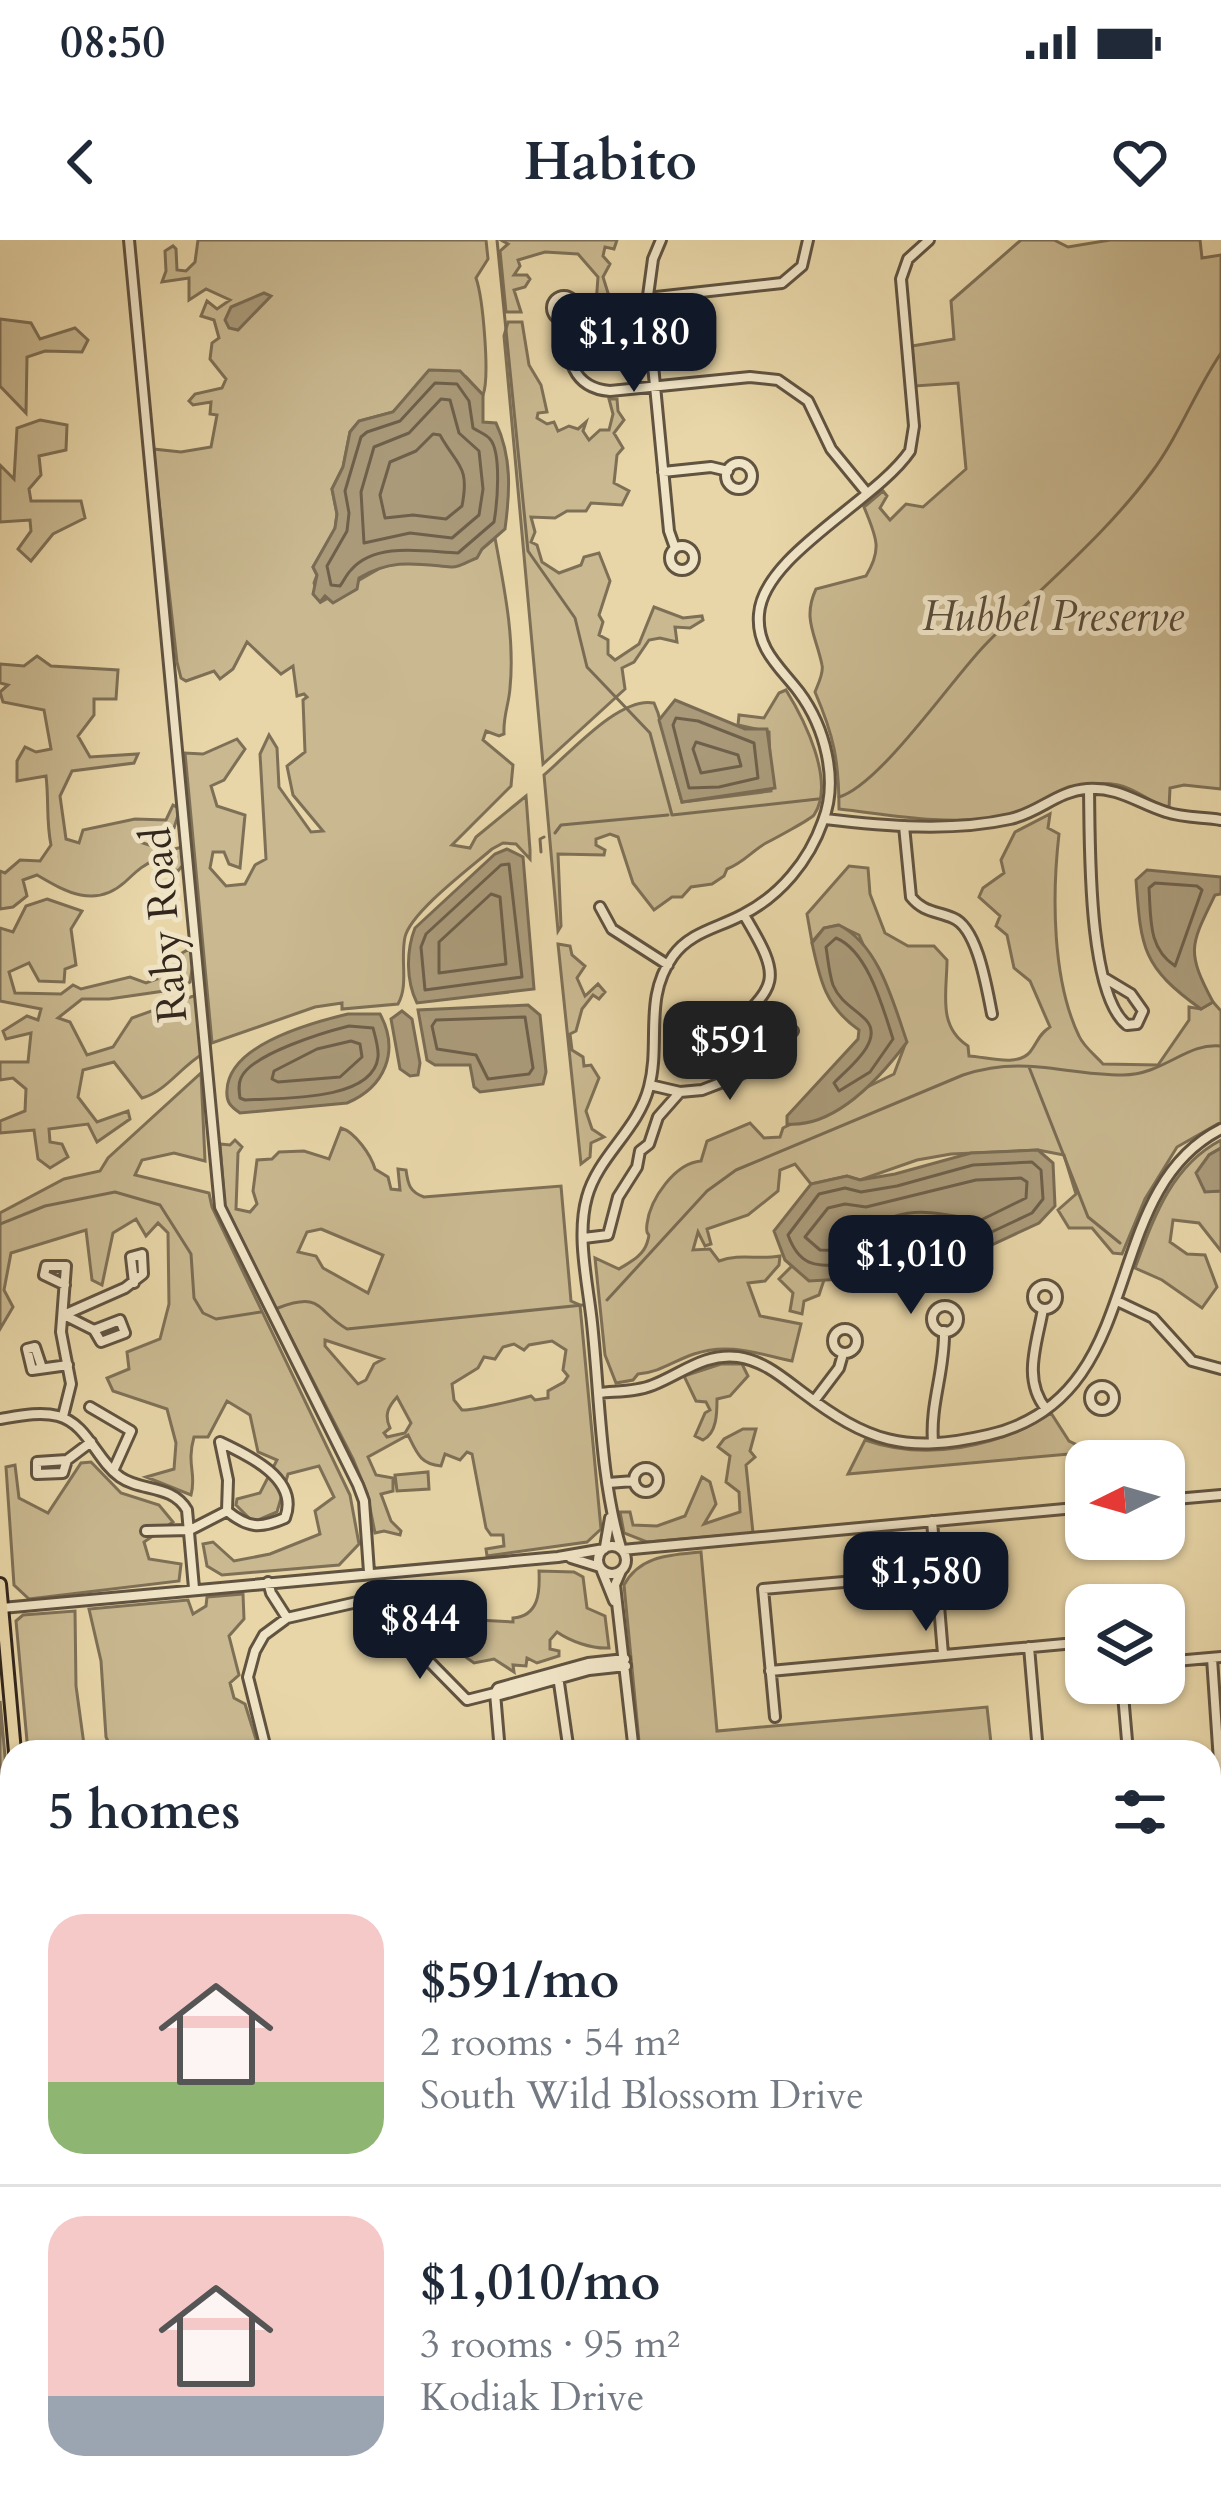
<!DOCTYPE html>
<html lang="en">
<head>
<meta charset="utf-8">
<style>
	:root { --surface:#fff; --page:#f6f6f7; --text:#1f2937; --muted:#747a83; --line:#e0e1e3; --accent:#111827 }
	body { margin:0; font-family:Cardo,serif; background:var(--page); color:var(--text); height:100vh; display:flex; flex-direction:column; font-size:45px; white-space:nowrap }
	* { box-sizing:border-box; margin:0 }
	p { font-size:39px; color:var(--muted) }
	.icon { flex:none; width:66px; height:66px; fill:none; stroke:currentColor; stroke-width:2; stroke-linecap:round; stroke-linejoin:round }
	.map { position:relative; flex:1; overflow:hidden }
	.side { position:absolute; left:0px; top:1500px; width:1221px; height:768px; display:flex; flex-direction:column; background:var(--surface); border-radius:36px 36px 0 0; box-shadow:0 3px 9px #0004 }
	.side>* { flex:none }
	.needle { width:78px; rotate:265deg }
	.buttons { position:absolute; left:1065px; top:1200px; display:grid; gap:24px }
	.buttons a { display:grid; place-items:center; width:120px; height:120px; border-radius:24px; background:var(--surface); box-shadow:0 3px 9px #0004; font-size:60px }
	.price { position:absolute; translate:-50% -102px; padding:0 27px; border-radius:24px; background:var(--accent); color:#fff; font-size:39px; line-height:78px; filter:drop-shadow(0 3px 6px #0008) }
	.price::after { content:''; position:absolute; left:50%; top:72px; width:36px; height:27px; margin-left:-18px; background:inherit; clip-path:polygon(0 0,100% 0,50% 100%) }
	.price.current { background:#222; color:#fff }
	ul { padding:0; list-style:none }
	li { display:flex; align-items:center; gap:36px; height:300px; padding:0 48px }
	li+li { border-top:3px solid var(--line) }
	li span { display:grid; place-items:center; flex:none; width:336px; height:240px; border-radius:36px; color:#555 }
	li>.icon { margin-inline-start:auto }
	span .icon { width:144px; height:144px; fill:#fffc; stroke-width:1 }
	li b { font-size:51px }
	h2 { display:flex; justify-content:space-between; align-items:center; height:144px; padding:0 48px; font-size:51px }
	.status { display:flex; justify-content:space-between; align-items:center; height:84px; padding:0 60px; background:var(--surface); direction:ltr }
	.status svg { height:33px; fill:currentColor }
	header { display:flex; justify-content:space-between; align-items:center; height:156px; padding:0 48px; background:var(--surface); font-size:54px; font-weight:700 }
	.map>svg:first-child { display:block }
</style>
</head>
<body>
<div class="status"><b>08:50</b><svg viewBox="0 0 49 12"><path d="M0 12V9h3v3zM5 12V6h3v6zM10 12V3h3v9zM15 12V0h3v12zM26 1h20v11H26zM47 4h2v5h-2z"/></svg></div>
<header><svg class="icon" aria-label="back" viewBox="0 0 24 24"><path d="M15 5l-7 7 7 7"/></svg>Habito<svg class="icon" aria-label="heart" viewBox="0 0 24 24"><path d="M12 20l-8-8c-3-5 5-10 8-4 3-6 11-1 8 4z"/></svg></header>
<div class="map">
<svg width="1221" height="2268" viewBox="0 0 1221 2268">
	<rect width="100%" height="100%" fill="#e8d6a8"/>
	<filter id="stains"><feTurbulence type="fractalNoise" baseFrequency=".00167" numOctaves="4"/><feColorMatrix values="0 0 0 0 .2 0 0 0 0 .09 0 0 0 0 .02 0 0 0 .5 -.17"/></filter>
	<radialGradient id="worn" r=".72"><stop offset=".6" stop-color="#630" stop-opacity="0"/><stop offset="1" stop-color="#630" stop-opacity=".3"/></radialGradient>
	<path fill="#c9b890" stroke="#7e7056" stroke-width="3" fill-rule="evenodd" d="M198,0H486L488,19L476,38C483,58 490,137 483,155L466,137L415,148L393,172L359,181L350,192L343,227L332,249L337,274L335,289L313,327L317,335L314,343L321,362L382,327L412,320L465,323L495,298C504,347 515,398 510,448C509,464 503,476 504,494L499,496L486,491L483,500L513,525L511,546L452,605L470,608L476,597L526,556L530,610V619L516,604L503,603L492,609C470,628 411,672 405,697C400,720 409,745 398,764L342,769V763L315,767L212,803L185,513L203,514L237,499L245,509L224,540L211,546L217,566L245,575L240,628L229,624L224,612H213L210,628L226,646L245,644L255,625L266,619L260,514L269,495L277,508L279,547L311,592L323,591L293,555L287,526L305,512L303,460L307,457L304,454L297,456L293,426L281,434L247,402L233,429L220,439L214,431L186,441L181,438L177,422L153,209L181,212L211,207L217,175L210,174L211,162L193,165L189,161L195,154L222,148L226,139L210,119L212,103L219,98L214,80L201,76L207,61L217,69L230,60L206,49L189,60V38L162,42L166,31L165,11L173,6L176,9L177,30L186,31L195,22Z
		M501,0H617L614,9L605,7L603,16L610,24L603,37L608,53L600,64H596L598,37L578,14L545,12L518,20L520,26L514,35H527L530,39L525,47L514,50L521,72H506L500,11L508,4Z
		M1021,0H1054L1068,7L1110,0H1200L1202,18L1221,15V549L1184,545L1170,548L1169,568C1150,563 1137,549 1118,545C1068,536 1040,572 995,578C942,585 892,575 839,569C839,521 834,496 815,452C818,444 824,433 822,425C816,395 802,379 816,349L866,336C883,308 876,297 864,267L883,251L887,256L880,268L890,280L906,264L923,267L966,229L958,143L915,146L912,106L954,99L951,61Z
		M0,79L31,83L40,99L75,88L88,100L82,112L45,111L27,117L26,173L0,146Z
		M508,82H522L529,125L541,145L547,172L538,173L537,178L547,184L554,182L558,191L569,186L578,189L586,182L583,191L589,200L600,190H609L613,174L609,159H617L618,171L624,180L614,193L623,208L617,215L614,243L629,251L622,265L591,263L586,271H567L555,278L531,277L535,292L531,302L537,305L542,322L559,333L581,325L584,317L599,313L610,341L599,375L603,382L599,395L608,400V414L615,420L639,404L654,367L683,378L702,376L703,380L690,388L675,387L677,402L660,398L649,400L634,422L622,428L625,449L543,524L504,96Z
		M40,180L67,185L66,210L39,216L41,235L29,249L31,261H81L85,278L53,294L31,321L18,309L31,291L30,280L0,282V225L14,239L17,188Z
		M37,416L51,426L118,430L116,459H94V475L78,496L90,517L138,514L134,523L72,531L60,556L66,599L79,603L83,590L135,579L166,580L173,565L180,569L174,588L143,593L140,602L167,611L182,607L183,625L178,631L155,620C141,626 136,632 125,642C95,669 66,652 37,635L23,640L27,656L13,667L0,669V631L5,633L20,620L40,621L51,605C46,581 49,560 46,536L17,541V521L25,507L36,512L51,509L44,470L3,462L0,452L8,445L0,443V424L24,426Z
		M786,450C804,479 836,542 814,575C811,579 774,599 766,603C752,611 743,623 727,629L724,636L712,644L691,647L682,657H672L654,670L633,643L618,597L610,594L596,599V605L605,610L604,615L558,614L561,686L558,691L544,535C571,512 620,456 654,463L658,473L682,562L771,551L769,492L738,485L739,475L764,478L779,453Z
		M1050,574L1048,588L1059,594C1052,655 1052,740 1079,796C1084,807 1095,815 1103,824L1158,825L1189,780V767L1201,769L1213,762L1221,771V882L1177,907L1145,959L1122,1014L1113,1013L1092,988H1069L1058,970L1076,954L1064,915L1038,910L951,914L917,920L860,940L847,936L811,944L795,924L780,930L778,951L748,975L707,989L711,1004L705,1006L698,992L693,1010L710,1009L719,1021C740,1013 758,1020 780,1016L779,1025L765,1041L748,1043L760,1076L801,1084L792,1121C758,1114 729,1102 694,1114C673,1121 661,1132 638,1134L633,1140L616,1143L605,1115L595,1018L619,1029C630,1022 643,1016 647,1003C652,987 645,1001 647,984C650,959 675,923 701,921L707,901L750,883L764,898L780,897L783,888L894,834L906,802L859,695L838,685L824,688L812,702L807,674L849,626L868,628L870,654L885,693L908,706H934L947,720C947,752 937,786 968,806L969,816C987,817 1018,827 1030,812C1038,802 1038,795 1050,787L1030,741L1014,728L1007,695L996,686L1000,676L979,657L983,648L1004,633L1001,620L1015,592Z
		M47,659L82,671L71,689L76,725L65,729L64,742L39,741L29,723L9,732L15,753L61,754L73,745L81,749L130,737L146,743L157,739L156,729L183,723L182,713L189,709L194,718L190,742L178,749L109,759H82L58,778L70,782L87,815L113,807L132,778L196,755L201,815C180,828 165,852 142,858L114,822L83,830L78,857L97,882L128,871L130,879L97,902L88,884L49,889L50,902L62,904L68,917L50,928L38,919L34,890L0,893V881L25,871L26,849L13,838L0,840V822H28L31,793L6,799L3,791L27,776L38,780L41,769L0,761V688L13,692L26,666Z
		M558,704L570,706L572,715L585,726L577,738L585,756L598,744L605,752L599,759L593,755L582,769L576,791L570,794L572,810L583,817L584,826L591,825L599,838L586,871L592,889L604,897L591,903L590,917L581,924Z
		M201,833L205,921L174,913L142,920L135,935L209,953L212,967L350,1255L359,1304L339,1325L222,1335L207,1326L203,1304L213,1302L234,1321L270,1314L320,1294L315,1271L334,1257L319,1226L288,1234L277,1272L253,1282L236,1265L237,1259L260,1253L277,1220L258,1212L250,1175L227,1161L208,1197H194C186,1225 197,1234 191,1255L146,1237L174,1229L176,1203L167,1169L113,1151L107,1138L129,1129L127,1112L160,1099L169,1064L168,993L158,983L146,996L136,979L113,993L102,1045L92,1040L86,990L11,1013L4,1050L13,1067L0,1089V973L64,939L100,931L108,918Z
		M341,888C355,892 371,915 375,929L388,937L391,949L400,950L398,929L406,930C408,945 410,952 424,957L561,946L571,1061L580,1065L601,1289L587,1302L487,1316L486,1309L504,1306L503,1295H491L486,1288L472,1214L467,1212L460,1220L445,1214L441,1226C420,1224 417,1213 408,1195L368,1217L376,1235L393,1238V1251L381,1254L391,1281L401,1291L400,1295L384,1291L375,1293L367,1253L353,1219L225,969L220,904L230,905L235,900L242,907L238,913L236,969L250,972L257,964L253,951L257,920L272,919L279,912L304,911L329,919ZM321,989L383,1015L368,1053L323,1028L316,1016L298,1012L307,992ZM325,1100L383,1119L374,1124L366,1140L358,1144L325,1106ZM552,1101L566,1110L563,1130L568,1136L564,1142L548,1151V1158L535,1160L531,1156C520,1159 471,1171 462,1170L454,1160L452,1144L478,1128L484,1117L495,1119L503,1107L514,1104L524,1110L529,1105ZM397,1157L411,1183L405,1193L387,1197L384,1193L390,1188C384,1175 388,1167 397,1157Z
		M1221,900V908L1209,915L1205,951H1221V1011L1199,983L1173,980L1170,1002L1187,1014L1205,1015L1217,1047L1202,1068L1162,1040L1135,1028C1154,977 1171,926 1221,900Z
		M934,997L948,1010L934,1034L908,1025L892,1007Z
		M793,1025L825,1037L819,1055L804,1061L802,1074L790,1071L793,1053L779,1039Z
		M721,1124H742L748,1136L730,1156L717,1159C717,1173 717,1193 703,1200L695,1196L705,1173L710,1170L706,1162L696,1161L684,1136Z
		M1051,1173L1069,1201L1092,1212L848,1234L865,1200C925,1221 998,1208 1051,1173Z
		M743,1189H756L750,1211L755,1217L746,1225L753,1293L647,1302L624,1293L620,1272H630L633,1285L657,1286L685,1276L702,1237L710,1242L716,1264L704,1284L740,1272L739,1252L726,1242L730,1216L718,1207L724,1199Z
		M91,1222L121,1253L159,1265L173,1282L144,1302L149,1319L181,1324L179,1341L29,1359L14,1345L6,1227L15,1225L19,1258L48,1273L81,1223Z
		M428,1232L429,1249L397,1251L395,1235Z
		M701,1312L717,1491L987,1467L992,1512H640L624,1345C640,1315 671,1315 701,1312Z
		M539,1331L574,1332L583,1337L587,1368L605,1376L609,1408C591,1409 570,1401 557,1392L550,1400V1409L559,1411V1416L537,1423L527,1418L526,1426L513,1425L514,1432L494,1419L474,1423L429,1391L427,1375H441L443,1368L451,1365L459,1379L513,1382V1378C539,1376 540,1352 539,1331Z
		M243,1354L244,1379L229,1396L239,1435L230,1443L234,1458L245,1464L260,1512H113L106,1497L101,1421L89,1369L188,1360L193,1374L206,1366L207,1357Z
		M75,1371L76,1446L85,1512H28L16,1381L23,1375Z
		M0,1461L12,1594V1723L0,1721Z"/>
	<path fill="#aa9a79" stroke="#7a6c54" stroke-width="3" d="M264,53L271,56L238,90L229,88L225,80L231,67Z
		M429,130L460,131L483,155V182L496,183C512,217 510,252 505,289L482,309L477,318C470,320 459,328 451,327C417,324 392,318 359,338L357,349L333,363L325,356L320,362L313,354L317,335L313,327L335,288L337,274L332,249L343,227L350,192L359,181L393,172Z
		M675,460L745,489H767L775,548L682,562L659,480Z
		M507,609L523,617L534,749L417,763C406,741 406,711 415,688L495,614Z
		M1147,630L1221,637V654L1215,655C1190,706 1186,711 1213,762L1201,769C1142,727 1141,708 1136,640Z
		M839,685C879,705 893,762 907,802C880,838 836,888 787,884V876L858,799L859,790C826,767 820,741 812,703L824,688Z
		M528,765L540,775L546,832L543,844L480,852L474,847L470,825H435L427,820L418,770Z
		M402,771L412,779L420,823L418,835L410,836L400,829L391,779Z
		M348,774H380C400,811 385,847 347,863L240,873C230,866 226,862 227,850C229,805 310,783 348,774Z
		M1221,908V951L1205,952L1196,933L1209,915Z
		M1038,910L1053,923L1055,966L1039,983L981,1010L934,997L894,1007L908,1025L897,1048L890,1049L860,1038L809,1041L785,1020L774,991L811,944L847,936L860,940L895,934L971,913Z"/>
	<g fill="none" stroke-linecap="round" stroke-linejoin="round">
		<path stroke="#6e604b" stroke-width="3" d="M435,143L457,144L469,161L473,188C479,192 486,194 490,199C502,213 497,265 494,282L458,313C427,312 376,301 351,330C346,335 344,341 340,346L331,345L327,326L347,291L349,273L345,251L361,197L367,192L400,181Z
			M441,159L450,160L459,193L479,211L483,249L479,275L452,298L410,293L364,303L361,252L374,207L409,193Z
			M433,194L440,195C457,226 470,225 462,266L446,279L413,275L385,278L380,255L390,222L416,211Z
			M676,478L698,481L754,503L758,538L719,547L689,548L673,485Z
			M696,502L738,515L741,526L701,533L693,509Z
			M509,624L522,737L425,750L421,707L426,694L501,625Z
			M1155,643L1197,646L1202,650L1175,726C1148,708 1151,679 1149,648Z
			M491,654L500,657L506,724L439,733V702Z
			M836,698C868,711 883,768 893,799L870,832L839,851L834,843C847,829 885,801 866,780C854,768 840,762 833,745C829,733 828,719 826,707Z
			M525,777L533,828L529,834L488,839L476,815L437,809L432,786L436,780Z
			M349,786L373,788C375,796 379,808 378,817C373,862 278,858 245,860L240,858C239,851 238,844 241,838C251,814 325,792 349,786Z
			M351,801L360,804L362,817L340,837L278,842L272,839L274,831L317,809Z
			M1032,922L1041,930L1043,959L1032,973L981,997L932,985L892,995L883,1007L892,1026L888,1034C879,1032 869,1026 860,1026C826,1022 803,1036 788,995L819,954L845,948L861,952L897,946L973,925Z
			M1021,938L1027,942L1026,958L979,981C949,975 904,962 877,987C870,994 868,1004 863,1011L820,1010L805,997L828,968L845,964L866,967L976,940Z"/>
		<path stroke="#7a6c54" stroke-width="3" d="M497,0L528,311L575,378L587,427L650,493L672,575L818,559
			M839,557C880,545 952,439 985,405C1041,347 1103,298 1151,233C1179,196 1195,151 1221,113
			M555,593L561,585L668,575
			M541,612L540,599L544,597
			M1029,827L1088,977L1120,1003
			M0,984L45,966L115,952L160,965L191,1014L194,1058L203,1073L216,1079L261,1072
			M607,1060L707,951L736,930L963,835C1026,815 1062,835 1123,835C1163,835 1187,802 1221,806
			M278,1068C323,1051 316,1071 347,1089L583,1065
			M0,1617L8,1697"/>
		<g stroke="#605340" stroke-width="14">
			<path id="minor" d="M129,0L220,967L358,1245L364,1261L369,1332
				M661,0L653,19L647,63L669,291L675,308
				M552 68a12 12 0 1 1 24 0a12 12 0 1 1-24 0Z
				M647,58L782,43L802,26L808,0
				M565,80C568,114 569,148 610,151L750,137L778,140L808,161L831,209L867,253
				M726 236a13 13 0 1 1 26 0a13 13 0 1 1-26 0Z
				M663,232L711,227L728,231
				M670 318a12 12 0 1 1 24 0a12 12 0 1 1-24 0Z
				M1089,549C1090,600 1087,754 1127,785L1137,784L1143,771L1131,754L1106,739
				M825,579C884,586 951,592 1010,579C1039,573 1057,551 1087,549C1120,547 1137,563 1166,572C1183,578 1203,577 1221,580
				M904,586L911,657C923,672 936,671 953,678C978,688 987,750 992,774
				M600,667L612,689L668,725
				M728,840L765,823L793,791
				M650,845L680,852
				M584,998L608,995L618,957L637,927L640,911L649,904L658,877L680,852L702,850L728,840L720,812L721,795C780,746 783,740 744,675
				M1033 1057a12 12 0 1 1 24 0a12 12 0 1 1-24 0Z
				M1117,1061L1153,1078L1192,1121L1221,1129
				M932 1079a13 13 0 1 1 26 0a13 13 0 1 1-26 0Z
				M1043,1069C1037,1104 1022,1139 1046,1169
				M66,1074L125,1048L143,1034L142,1014L131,1017L134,1043
				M66,1076L94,1090L101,1102L125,1093L120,1080L94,1090
				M833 1101a12 12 0 1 1 24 0a12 12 0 1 1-24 0Z
				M42,1128L35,1107L27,1109L32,1130L68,1125
				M1090 1158a12 12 0 1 1 24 0a12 12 0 1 1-24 0Z
				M599,1153C617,1151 636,1152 653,1145C683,1133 704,1113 738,1117C764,1121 782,1137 802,1152C868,1202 905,1214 988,1195C1152,1158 1095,953 1221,889
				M814,1161L839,1128L843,1114
				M90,1167L131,1191L113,1231
				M63,1176L71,1144L61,1092L66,1026H46L44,1035L65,1045
				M0,1179C18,1176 40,1171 58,1176C88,1184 96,1220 120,1237C141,1252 172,1244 187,1270L194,1348
				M220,1202C248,1215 300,1239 285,1278C260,1289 248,1288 227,1271L228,1240Z
				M933,1202C930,1163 945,1131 944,1091
				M67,1220L63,1233L37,1234V1222L67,1220L91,1202
				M634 1240a12 12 0 1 1 24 0a12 12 0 1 1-24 0Z
				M608,1243L634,1241
				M1164,1260L1221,1255
				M932,1281L943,1414
				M146,1291L190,1290L227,1271
				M598 1320a14 14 0 1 1 28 0a14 14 0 1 1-28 0Z
				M605,1307L610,1278
				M621,1308C600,1237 600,1157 592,1083C588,1044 576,996 587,957C598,916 638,890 649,847C661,802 643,758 673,716C690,692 718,688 742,675C780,656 809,621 823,581C839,540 825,487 799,452C780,427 756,409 759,374C763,315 876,261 910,211L914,186L901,39L908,19L929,0
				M622,1310L1086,1267
				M571,1318L600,1327
				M602,1331L614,1361
				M621,1331L615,1345L634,1512
				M268,1342L271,1353L287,1378
				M2,1368L558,1317L604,1309
				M1029,1407L1038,1512
				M1212,1418L1221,1551
				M625,1419L588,1423L498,1448L495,1453L500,1455L589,1430L626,1426
				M1164,1422L1221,1417
				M770,1431L1086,1402
				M558,1436L569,1512
				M1122,1443L1128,1512
				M775,1477L763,1349L936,1334
				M272,1512L265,1505L248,1437L255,1411L264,1395L287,1378L366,1360L398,1361L408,1371L407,1399L467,1460L495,1453L500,1512
				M1209,1609L1221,1608
				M0,1746L12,1760
				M1209,1780L1221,1779
				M0,1880L12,1877
				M1209,1955L1221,2084
				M0,2120L12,2119
				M1209,2162L1221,2160
				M168,2256L169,2268
				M294,2256L295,2268
				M388,2256L389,2268
				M477,2256L478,2268
				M697,2256L698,2268
				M816,2256L817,2268
				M934,2256L935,2268
				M1048,2256L1050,2268
				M1147,2256L1148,2268"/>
		</g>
		<g stroke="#33271d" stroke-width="16">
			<path id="major" d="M0,1344L15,1512
				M82,2256L83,2268"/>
		</g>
		<use href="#minor" stroke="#f0e4c6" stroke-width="8"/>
		<use href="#major" stroke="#e8d6a8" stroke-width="10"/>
	</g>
	<g text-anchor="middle" stroke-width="10" stroke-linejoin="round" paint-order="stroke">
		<g font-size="42" font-style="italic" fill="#584b3a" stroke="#f0e4c6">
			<text x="1053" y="390">Hubbel Preserve</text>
		</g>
		<g font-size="42" fill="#33271d" stroke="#f0e4c6">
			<text transform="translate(163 685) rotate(-95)" y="15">Raby Road</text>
		</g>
	</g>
	<rect width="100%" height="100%" filter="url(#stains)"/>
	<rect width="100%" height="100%" fill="url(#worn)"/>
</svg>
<div class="buttons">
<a><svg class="needle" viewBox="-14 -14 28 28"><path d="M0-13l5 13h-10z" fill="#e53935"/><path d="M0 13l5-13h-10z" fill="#747a83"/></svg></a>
<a><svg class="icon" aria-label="layers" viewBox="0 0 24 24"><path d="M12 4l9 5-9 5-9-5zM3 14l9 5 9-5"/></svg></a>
</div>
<b class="price" style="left:634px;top:155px">$1,180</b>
<b class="price current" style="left:730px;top:863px">$591</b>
<b class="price" style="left:911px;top:1077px">$1,010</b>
<b class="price" style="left:926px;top:1394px">$1,580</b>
<b class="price" style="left:420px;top:1442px">$844</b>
<section class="side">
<h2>5 homes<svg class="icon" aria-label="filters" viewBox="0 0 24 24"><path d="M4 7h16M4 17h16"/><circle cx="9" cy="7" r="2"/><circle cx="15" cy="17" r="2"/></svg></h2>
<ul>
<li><span style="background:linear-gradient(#f6c9c9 70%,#8fb573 0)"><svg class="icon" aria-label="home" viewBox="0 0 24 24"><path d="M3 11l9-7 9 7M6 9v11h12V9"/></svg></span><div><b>$591/mo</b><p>2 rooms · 54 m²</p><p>South Wild Blossom Drive</p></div></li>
<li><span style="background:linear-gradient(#f6c9c9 75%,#9aa5b1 0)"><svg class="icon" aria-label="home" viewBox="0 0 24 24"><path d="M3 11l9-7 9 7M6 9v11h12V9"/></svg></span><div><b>$1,010/mo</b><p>3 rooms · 95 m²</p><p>Kodiak Drive</p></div></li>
</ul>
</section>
</div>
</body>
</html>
